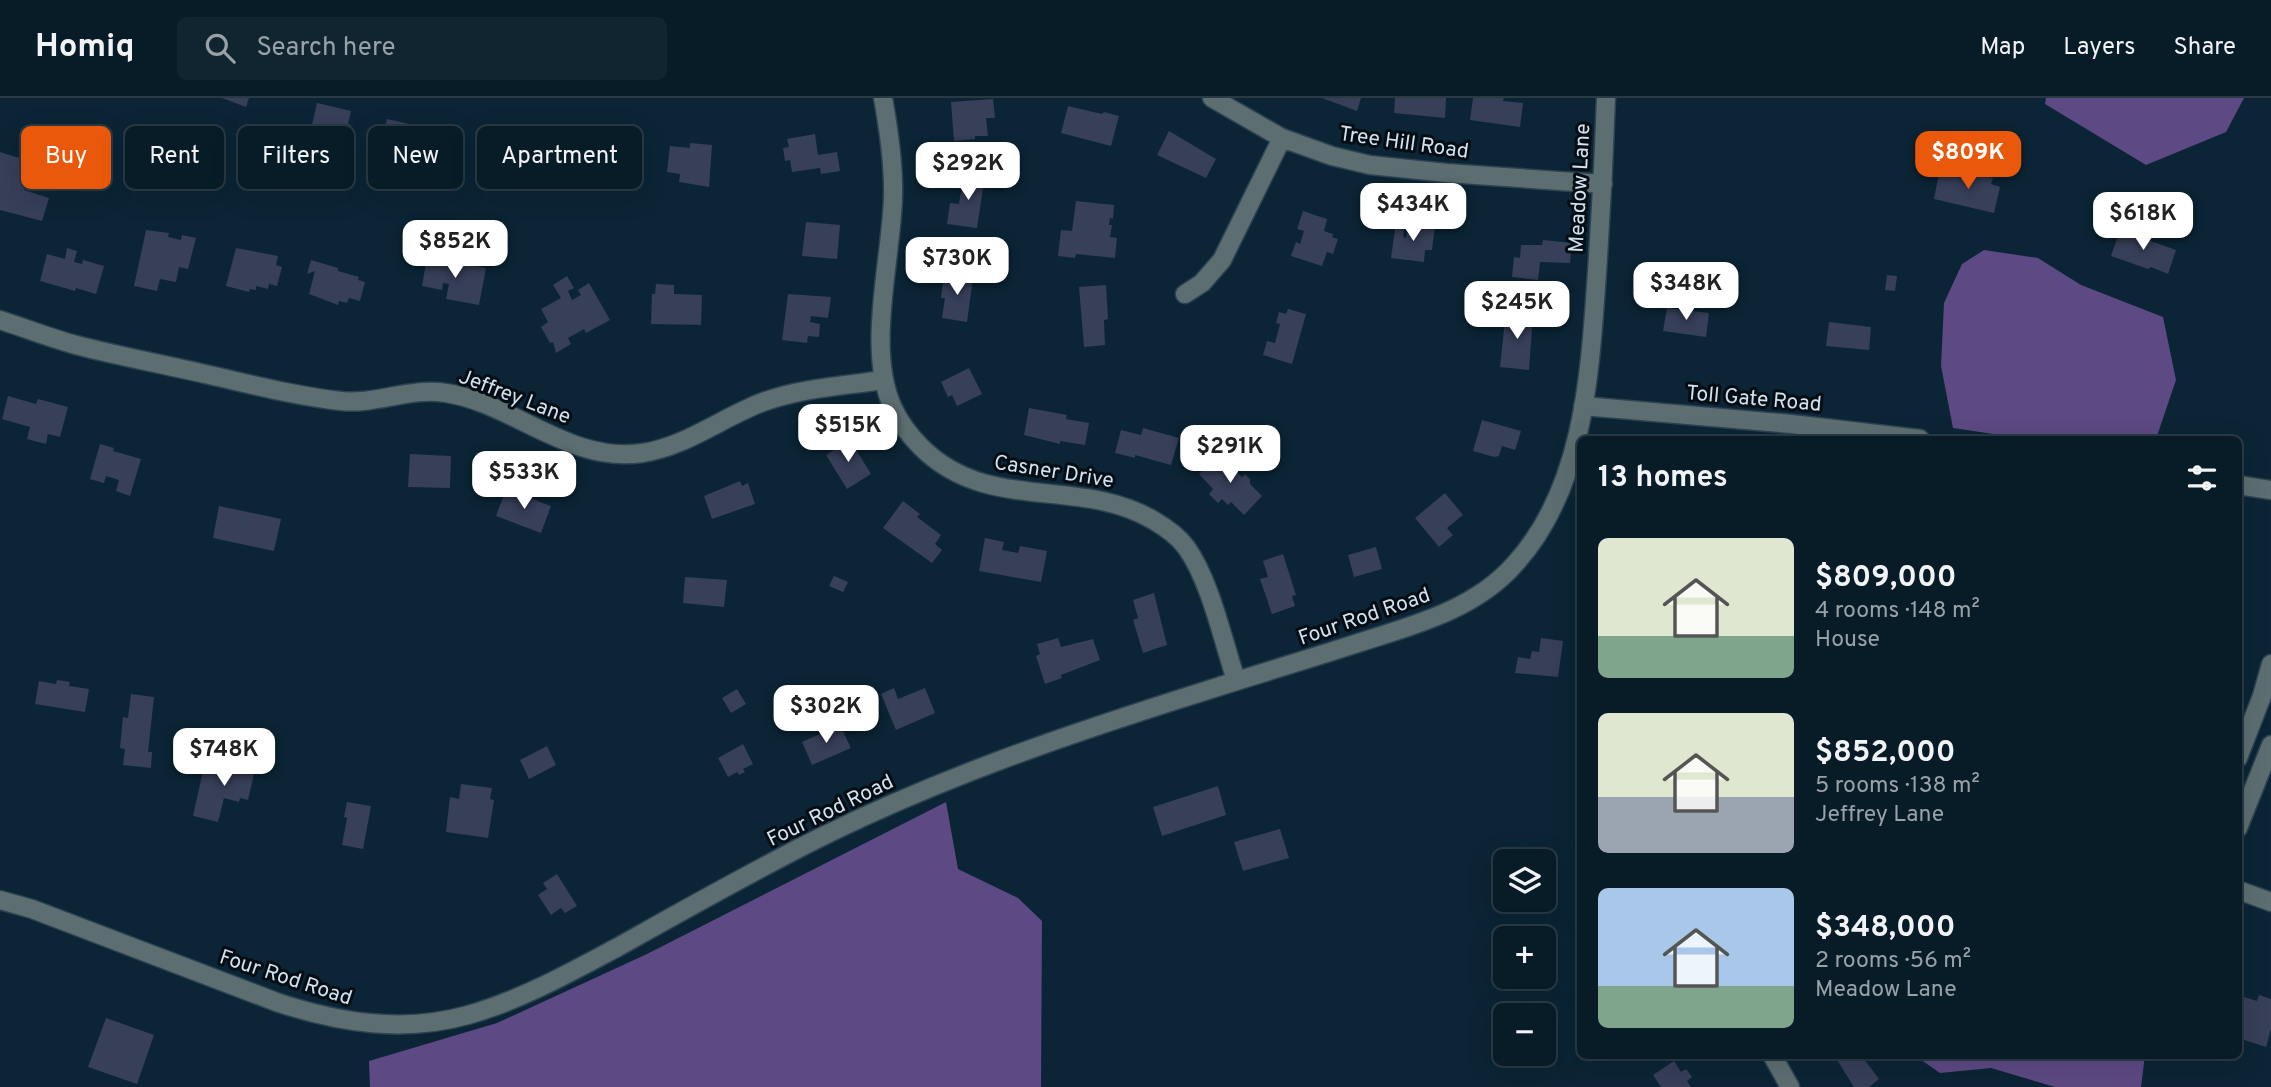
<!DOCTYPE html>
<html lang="en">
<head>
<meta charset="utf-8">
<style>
	:root { --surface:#081c28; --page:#112530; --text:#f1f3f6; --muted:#98a1a8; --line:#293a45; --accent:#ea580c }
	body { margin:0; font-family:Overpass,sans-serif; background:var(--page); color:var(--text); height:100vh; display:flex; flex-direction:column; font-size:26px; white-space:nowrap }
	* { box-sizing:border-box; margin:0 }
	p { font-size:23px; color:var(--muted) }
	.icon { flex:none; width:38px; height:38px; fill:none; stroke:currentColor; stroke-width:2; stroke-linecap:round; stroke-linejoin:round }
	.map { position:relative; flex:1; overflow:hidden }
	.drawer { position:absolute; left:1577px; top:338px; width:665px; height:623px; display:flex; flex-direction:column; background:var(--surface); border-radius:10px; box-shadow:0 7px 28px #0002,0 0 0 2px var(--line) }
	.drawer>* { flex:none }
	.top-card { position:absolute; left:21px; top:28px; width:665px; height:63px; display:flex; gap:14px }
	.buttons { position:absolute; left:1493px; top:751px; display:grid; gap:14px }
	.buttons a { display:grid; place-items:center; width:63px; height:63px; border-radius:10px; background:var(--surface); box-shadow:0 7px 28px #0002,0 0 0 2px var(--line); font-size:35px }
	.price { position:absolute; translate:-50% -60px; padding:0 16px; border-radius:14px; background:#fff; color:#222; font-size:23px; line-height:46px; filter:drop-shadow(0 2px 4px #0008) }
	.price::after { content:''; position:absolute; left:50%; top:42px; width:21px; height:16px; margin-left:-10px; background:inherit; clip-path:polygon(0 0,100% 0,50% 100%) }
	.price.active { background:var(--accent); color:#fff }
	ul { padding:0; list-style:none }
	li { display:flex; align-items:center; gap:21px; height:175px; padding:0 21px }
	li span { display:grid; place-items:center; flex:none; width:196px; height:140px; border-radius:10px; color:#555 }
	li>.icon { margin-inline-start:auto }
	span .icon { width:84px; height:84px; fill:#fffc; stroke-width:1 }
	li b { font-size:30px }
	h2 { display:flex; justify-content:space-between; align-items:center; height:84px; padding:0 21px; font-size:30px }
	.pill { padding:0 24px; border-radius:10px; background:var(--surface); box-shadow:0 7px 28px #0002,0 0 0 2px var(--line); font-size:24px; line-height:63px }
	.pill.active { background:var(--accent); color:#fff }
	header { display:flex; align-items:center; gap:42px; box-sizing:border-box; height:98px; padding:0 35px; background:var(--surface); border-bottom:2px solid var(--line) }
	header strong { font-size:33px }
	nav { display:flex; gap:38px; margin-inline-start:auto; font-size:24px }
	.search { width:490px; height:63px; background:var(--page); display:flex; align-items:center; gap:18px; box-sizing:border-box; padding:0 24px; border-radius:10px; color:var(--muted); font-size:26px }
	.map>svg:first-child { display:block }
</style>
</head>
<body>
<header>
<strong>Homiq</strong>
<div class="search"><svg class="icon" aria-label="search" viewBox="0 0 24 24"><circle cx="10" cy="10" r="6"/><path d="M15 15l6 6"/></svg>Search here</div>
<nav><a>Map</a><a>Layers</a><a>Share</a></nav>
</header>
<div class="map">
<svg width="2271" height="989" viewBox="0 0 2271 989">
	<rect width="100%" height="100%" fill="#0b2536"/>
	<path fill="#5d4983" d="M2046,0H2244L2226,34L2146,67L2045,6Z
		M1984,152L2038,160L2081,187L2163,219L2176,282L2156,341H2027L1953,330L1941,268L1944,205L1962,166Z
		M946,704L958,771L1018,800L1042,823L1041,989H370L369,963L497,925L647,856Z
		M1914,957H2145L2141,989H2055L1991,970L1940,975Z"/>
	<path fill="#373f59" d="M222,0H249L246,9Z
		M1322,0H1361L1357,13Z
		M1395,0H1446L1445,20L1394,15Z
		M1473,0H1504L1503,3L1523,5L1520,29L1470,22Z
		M993,1L995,20H986L988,38H975V41L954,43L951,4Z
		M317,5L351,13L348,26L351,27L349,40L311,31Z
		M1068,8L1102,16L1104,14L1119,18L1111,48L1061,35Z
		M387,21L435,32L431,55L382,46Z
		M1169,33L1216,61L1206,80L1157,57Z
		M815,36L818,57L837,54L840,73L821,76L820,70L792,74L790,62L785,63L783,50L789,49L787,41Z
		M513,43L543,46L540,75L489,70L492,45L513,47Z
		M585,45L620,51L614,79L579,72Z
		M690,45L712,47L709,89L679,84L680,76L667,74L670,48L690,50Z
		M0,54L32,64L24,92L49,100L42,123L0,112Z
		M1963,73L1993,80L1991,86L2000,89L1994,115L1934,101L1939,75L1962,80Z
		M964,74L985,77L977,130L947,126L950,105L959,106Z
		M1076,103L1114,107L1113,121L1110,120L1109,127H1112L1110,139L1117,140L1115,160L1076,156L1075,160L1058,158L1061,132L1072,133Z
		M1303,113L1327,121L1324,133L1333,136L1332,139L1338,141L1333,156L1327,154L1322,168L1291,158L1296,144L1300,146L1304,133L1297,131Z
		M806,124L840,127L837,161L802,158Z
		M1396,124L1405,125L1403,139L1406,140L1407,135L1415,136L1416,126L1435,128L1432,152H1425L1424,164L1391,160Z
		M146,132L169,135L168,139L181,142L182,137L196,140L188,171L179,169L176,184L160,181L157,193L134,188Z
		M2120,132L2176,152L2168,176L2151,169L2148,171L2111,158Z
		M1543,142L1572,145L1570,165L1540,164L1538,182L1512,179L1514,159L1520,160L1521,147H1542Z
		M67,150L77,153L74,164L82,166L83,162L104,168L96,196L76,190L75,193L40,183L47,156L65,161Z
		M236,150L278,158L276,167L282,169L277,188L269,186L268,191L256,188V192L250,191L249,194L226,188Z
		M427,159L486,170L479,207L446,201L449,186L443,185L442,192L422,188Z
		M311,162L338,170V173L359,179L358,182L365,184L360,203L349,200L347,205L339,203L338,207L309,196L315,173L307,176Z
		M944,176L973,180L967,224L942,220L945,200H941Z
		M1887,177L1897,178L1895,193L1885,192Z
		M567,178L574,190L568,193L572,202L581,197L578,192L589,185L610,222L586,235L584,231L568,240L571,246L556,255L553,244L550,245L541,229L548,224L541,211L561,200L553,187Z
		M656,186L674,187V196L702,197L701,227L651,226L652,196H655Z
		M1106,187L1108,221L1104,222L1105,247L1084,249L1079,189Z
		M788,196L831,199L828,220L811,218L810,224L820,226L819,239L808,238L807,245L782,242Z
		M1667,210L1709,215L1706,239L1663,233Z
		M1288,211L1306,216L1292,266L1263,257L1267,243L1275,245L1280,226L1276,225L1279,214L1286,216Z
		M1506,213L1533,216L1529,272L1500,269Z
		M1829,224L1871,229L1869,252L1826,248Z
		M969,270L982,296L957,308L952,297L948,299L941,284Z
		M8,298L36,306L38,301L68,309L60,339L48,336L46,346L27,341L30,329L2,321Z
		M1029,310L1067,317L1066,321L1089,325L1085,347L1060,343V346L1024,337Z
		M1482,322L1521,333L1515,352L1502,348L1499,358L1494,359L1473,353Z
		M1143,330L1179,340L1171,367L1135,357V360L1115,355L1121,332L1141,337Z
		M850,342L871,376L847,391L826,357Z
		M100,346L114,350L113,353L141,361L130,398L116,393L119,382L106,378L104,385L90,381Z
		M410,356L451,358L450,390L408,389Z
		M1219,356L1242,379L1245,376L1250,381V386L1262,398L1244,417L1231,404L1228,407L1222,401L1218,405L1209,396L1213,391L1199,376Z
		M740,383L742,388L748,385L755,406L712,421L704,398Z
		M506,391L551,408L541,435L496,418Z
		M1445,395L1463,417L1447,430L1453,437L1439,449L1415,420Z
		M903,403L920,416L917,419L941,437L935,446L942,452L932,465L883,430Z
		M219,408L281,421L274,453L213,440Z
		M985,440L1004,444L1002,452L1018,455L1020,448L1047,453L1041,484L979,473Z
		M1376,449L1382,471L1354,479L1348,457Z
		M1283,456L1296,497L1292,498L1295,508L1272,516L1260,481L1268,479L1263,463Z
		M834,478L848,484L843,494L829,488Z
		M685,479L727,482L724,509L683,505Z
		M1154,495L1167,547L1143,555L1133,522L1138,520L1133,502Z
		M1058,540L1061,549L1093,541L1100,562L1061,577L1062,580L1045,586L1036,558L1040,556L1037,546Z
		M1541,540L1563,543L1558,579L1515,575L1518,559L1530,561L1532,553L1539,554Z
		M57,582L70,584L69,588L89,591L85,614L35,606L39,583L56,586Z
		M894,590L898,601L925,590L935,615L896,632L881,596Z
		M737,591L746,606L731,615L722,600Z
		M131,596L154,599L148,654H152L151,670L123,667L125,651L120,650L123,619L128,620Z
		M840,627L851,650L812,667L802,644Z
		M743,646L753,666L743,671L745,674L739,677L737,674L728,679L718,660Z
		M547,648L556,667L529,681L520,662Z
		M233,658L257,663L248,702L240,700L239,704L224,700L218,724L193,718L204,668L230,674Z
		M461,686L492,690L490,701L494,702L488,740L446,734L450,699L459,701Z
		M1218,688L1226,717L1162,738L1153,709Z
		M347,704L371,708L363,751L342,747L347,720L344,719Z
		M1280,731L1289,760L1243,773L1234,744Z
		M557,776L577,808L565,815L561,810L551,817L538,797L547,791L543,785Z
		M2238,897L2257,903L2259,897L2271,901V931L2266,949L2238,940Z
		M106,920L154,937L137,986L88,969Z
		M1834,957H1861L1879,981L1869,989H1854Z
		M1674,963L1681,974L1686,971L1692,979L1687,983L1691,989H1661L1653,977Z"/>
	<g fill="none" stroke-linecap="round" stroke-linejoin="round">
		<g stroke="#2b4353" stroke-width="21">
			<path id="minor" d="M883,0C889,33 894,67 893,100C891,164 866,252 893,310C900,325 910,338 921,349C988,416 1078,378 1153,422C1165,429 1178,438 1186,449C1210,482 1223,543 1236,582
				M1212,0L1282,40L1332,58L1370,67L1447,75L1603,86
				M1185,196L1202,185L1222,162L1282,40
				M0,222C25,230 50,240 76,247C118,258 162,266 205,276C250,286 295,298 341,303C376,307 410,289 446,295C513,305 570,366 642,355C685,349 723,319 763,304C801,290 844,288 883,282
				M1583,308L1791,326L1920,341
				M2238,387L2271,392
				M2238,660L2262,598L2271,566
				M2238,730L2271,647
				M2238,792L2271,804
				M0,802L32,811L279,905C341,925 404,935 468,917C521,902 569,875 618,849C684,812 751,774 819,740C938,681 1060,639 1186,599C1244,580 1303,563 1361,544C1415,527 1475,511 1514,467C1585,390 1590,273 1597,174C1601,116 1604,58 1606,0
				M1772,957L1790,989"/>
		</g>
		<use href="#minor" stroke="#5d6e71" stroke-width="18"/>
	</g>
	<g text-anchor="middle" stroke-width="6" stroke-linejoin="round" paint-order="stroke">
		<g font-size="21" fill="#d3e2ee" stroke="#040d14">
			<text transform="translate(1404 44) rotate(8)" y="7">Tree Hill Road</text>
			<text transform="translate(1579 90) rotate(-87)" y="7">Meadow Lane</text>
			<text transform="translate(515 298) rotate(21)" y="7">Jeffrey Lane</text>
			<text transform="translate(1754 300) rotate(5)" y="7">Toll Gate Road</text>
			<text transform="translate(1054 373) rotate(9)" y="7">Casner Drive</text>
			<text transform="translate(1364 518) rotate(-19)" y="7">Four Rod Road</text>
			<text transform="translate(830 712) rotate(-26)" y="7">Four Rod Road</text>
			<text transform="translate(286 879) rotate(18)" y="7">Four Rod Road</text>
		</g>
	</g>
</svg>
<div class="buttons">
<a><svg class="icon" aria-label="layers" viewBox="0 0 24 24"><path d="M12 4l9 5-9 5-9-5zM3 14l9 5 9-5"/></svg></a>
<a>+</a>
<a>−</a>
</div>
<b class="price active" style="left:1968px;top:93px">$809K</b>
<b class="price" style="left:968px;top:104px">$292K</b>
<b class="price" style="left:1413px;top:145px">$434K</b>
<b class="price" style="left:2143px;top:154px">$618K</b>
<b class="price" style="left:455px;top:182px">$852K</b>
<b class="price" style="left:957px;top:199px">$730K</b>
<b class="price" style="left:1686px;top:224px">$348K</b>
<b class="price" style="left:1517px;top:243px">$245K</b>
<b class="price" style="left:848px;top:366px">$515K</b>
<b class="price" style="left:1230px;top:387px">$291K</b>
<b class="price" style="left:524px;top:413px">$533K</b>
<b class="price" style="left:826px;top:647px">$302K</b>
<b class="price" style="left:224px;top:690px">$748K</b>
<div class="top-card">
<a class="pill active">Buy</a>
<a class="pill">Rent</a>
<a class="pill">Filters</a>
<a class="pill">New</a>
<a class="pill">Apartment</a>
</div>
<section class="drawer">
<h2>13 homes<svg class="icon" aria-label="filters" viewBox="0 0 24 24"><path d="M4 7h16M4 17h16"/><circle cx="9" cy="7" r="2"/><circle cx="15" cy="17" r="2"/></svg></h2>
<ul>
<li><span style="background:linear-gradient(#dfe7d0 70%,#7fa58c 0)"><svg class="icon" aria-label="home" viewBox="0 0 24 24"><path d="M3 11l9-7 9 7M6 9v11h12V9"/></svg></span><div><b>$809,000</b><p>4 rooms · 148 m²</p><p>House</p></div></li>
<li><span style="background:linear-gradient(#dfe7d0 60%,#9aa5b1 0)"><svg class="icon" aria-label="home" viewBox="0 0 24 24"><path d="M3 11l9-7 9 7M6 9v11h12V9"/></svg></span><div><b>$852,000</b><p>5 rooms · 138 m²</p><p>Jeffrey Lane</p></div></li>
<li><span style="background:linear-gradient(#a9c7e8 70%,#7fa58c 0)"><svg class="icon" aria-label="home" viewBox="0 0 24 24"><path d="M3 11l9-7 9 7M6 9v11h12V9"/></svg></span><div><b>$348,000</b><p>2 rooms · 56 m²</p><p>Meadow Lane</p></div></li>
</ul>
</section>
</div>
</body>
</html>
